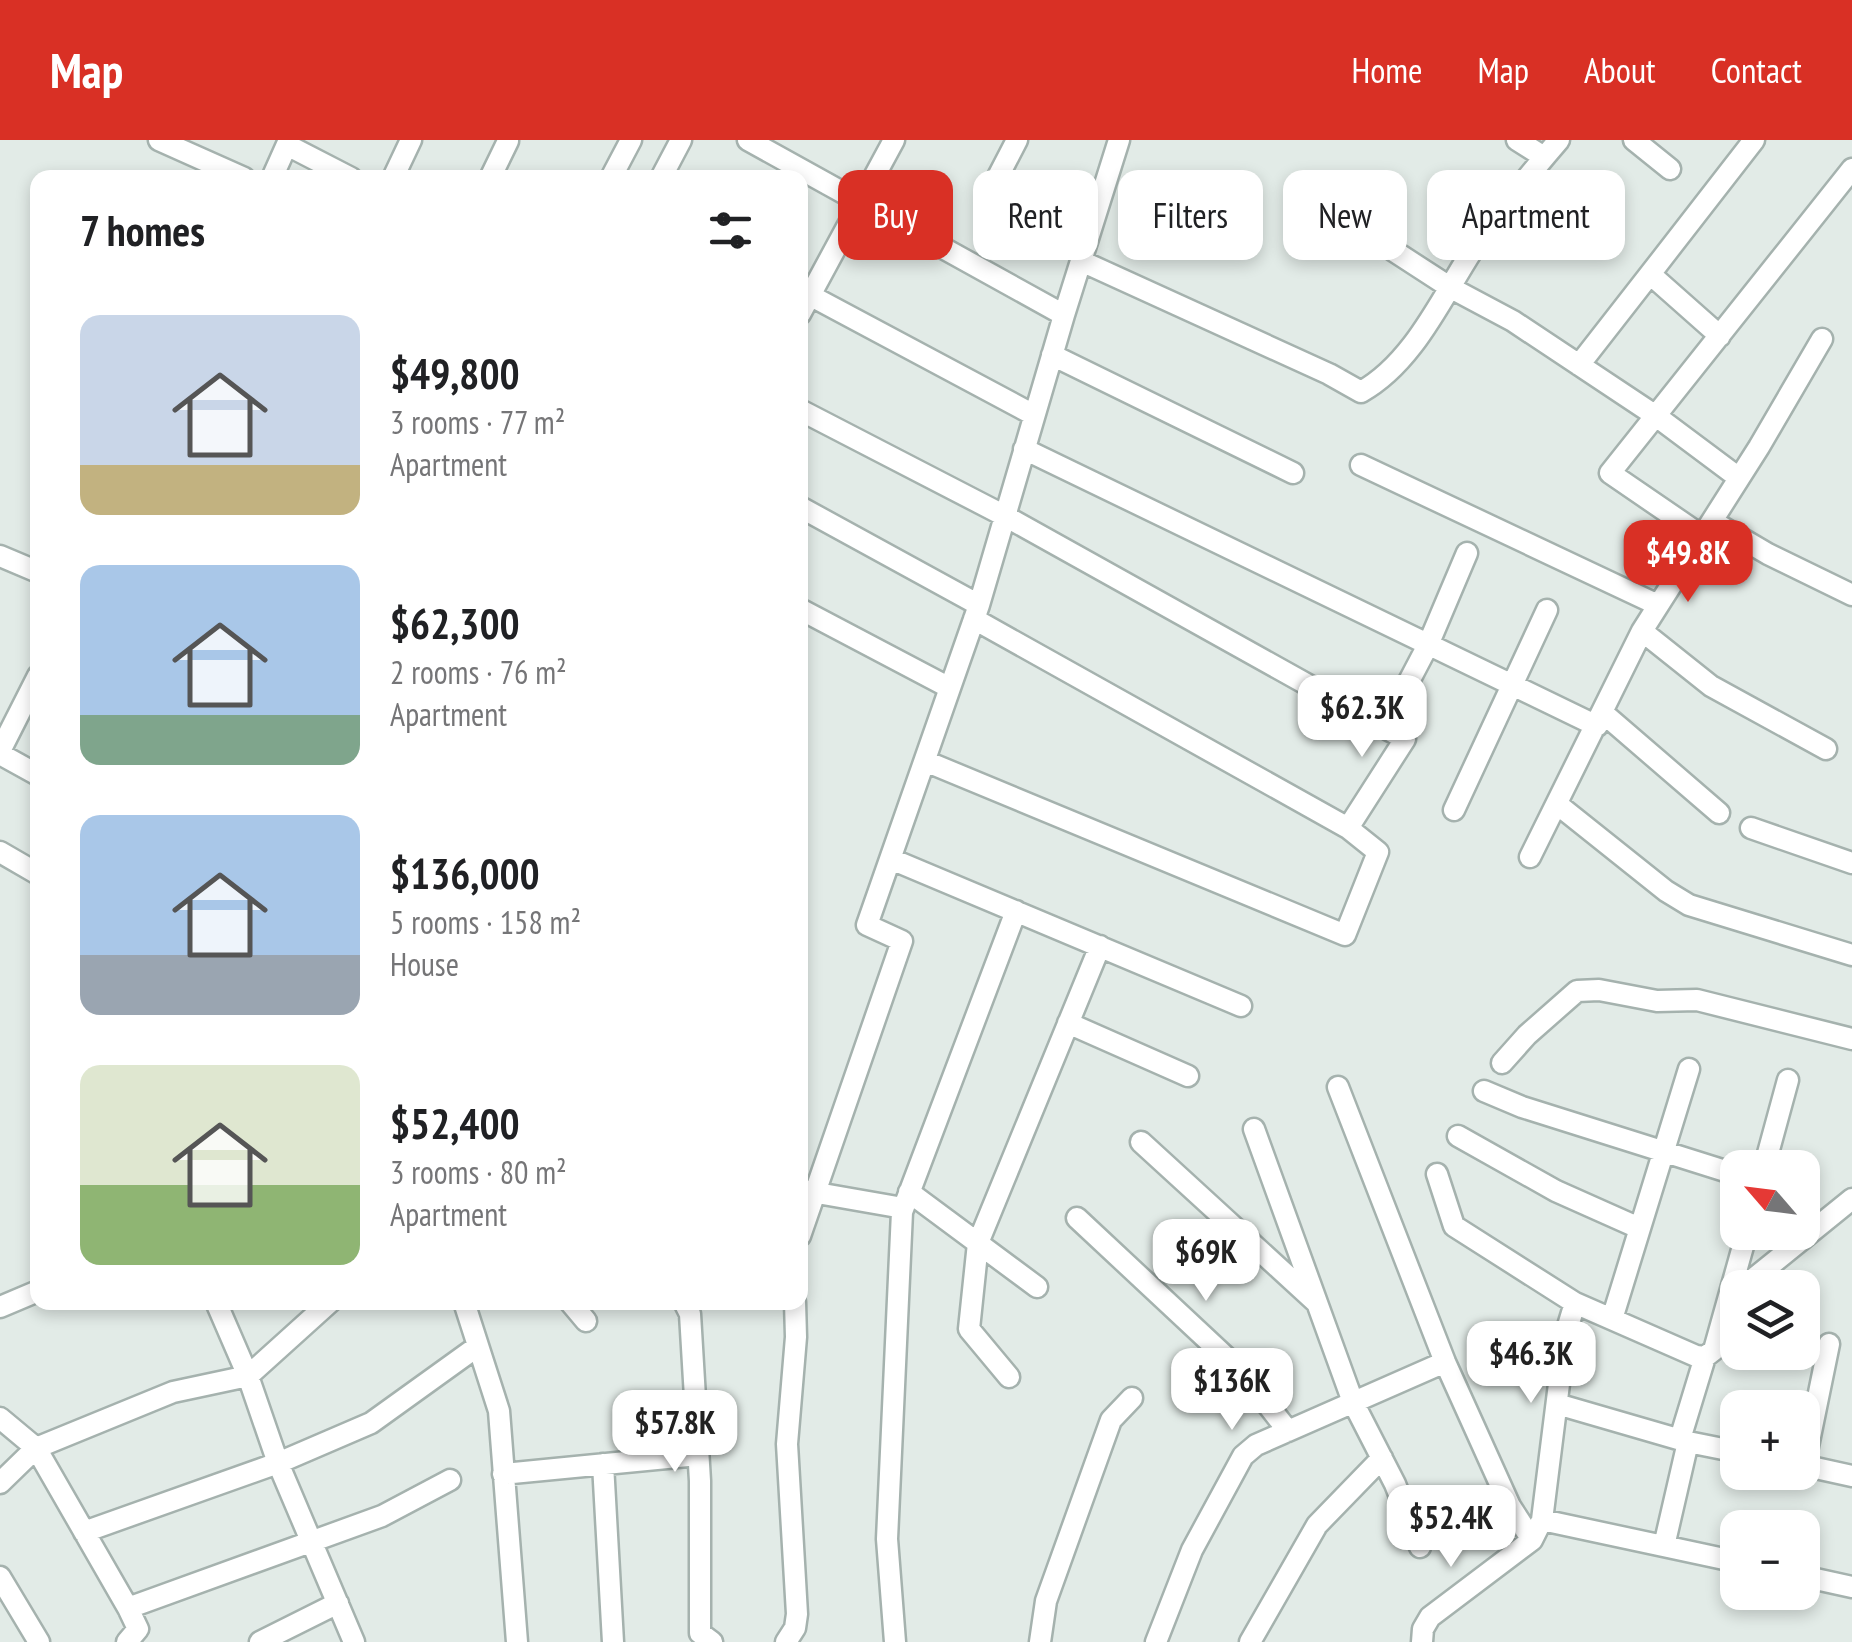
<!DOCTYPE html>
<html lang="en">
<head>
<meta charset="utf-8">
<style>
	:root { --surface:#fff; --page:#f2f2f2; --text:#202124; --muted:#757577; --accent:#d93025 }
	body { margin:0; font-family:"PT Sans Narrow",sans-serif; background:var(--page); color:var(--text); height:100vh; display:flex; flex-direction:column; font-size:38px; white-space:nowrap }
	* { box-sizing:border-box; margin:0 }
	p { font-size:32px; color:var(--muted) }
	.icon { flex:none; width:55px; height:55px; fill:none; stroke:currentColor; stroke-width:2; stroke-linecap:round; stroke-linejoin:round }
	.map { position:relative; flex:1; overflow:hidden }
	.details { position:absolute; left:30px; top:30px; width:778px; height:1140px; display:flex; flex-direction:column; background:var(--surface); border-radius:20px; box-shadow:0 5px 15px #0003 }
	.details>* { flex:none }
	.top-card { position:absolute; left:838px; top:30px; width:862px; height:90px; display:flex; gap:20px }
	.needle { width:65px; rotate:298deg }
	.buttons { position:absolute; left:1720px; top:1010px; display:grid; gap:20px }
	.buttons a { display:grid; place-items:center; width:100px; height:100px; border-radius:20px; background:var(--surface); box-shadow:0 5px 15px #0003; font-size:50px }
	.price { position:absolute; translate:-50% -85px; padding:0 22px; border-radius:20px; background:#fff; color:#222; font-size:32px; line-height:65px; filter:drop-shadow(0 2px 5px #0008) }
	.price::after { content:''; position:absolute; left:50%; top:60px; width:30px; height:22px; margin-left:-15px; background:inherit; clip-path:polygon(0 0,100% 0,50% 100%) }
	.price.current { background:var(--accent); color:#fff }
	ul { padding:0; list-style:none }
	li { display:flex; align-items:center; gap:30px; height:250px; padding:0 50px }
	li span { display:grid; place-items:center; flex:none; width:280px; height:200px; border-radius:20px; color:#555 }
	li>.icon { margin-inline-start:auto }
	span .icon { width:120px; height:120px; fill:#fffc; stroke-width:1 }
	li b { font-size:42px }
	h2 { display:flex; justify-content:space-between; align-items:center; height:120px; padding:0 50px; font-size:42px }
	.pill { padding:0 35px; border-radius:20px; background:var(--surface); box-shadow:0 5px 15px #0003; font-size:35px; line-height:90px }
	.pill.current { background:var(--accent); color:#fff }
	header { display:flex; align-items:center; gap:60px; box-sizing:border-box; height:140px; padding:0 50px; background:var(--accent); color:#fff }
	header strong { font-size:48px }
	nav { display:flex; gap:55px; margin-inline-start:auto; font-size:35px }
	.map>svg:first-child { display:block }
</style>
</head>
<body>
<header>
<strong>Map</strong>
<nav><a>Home</a><a>Map</a><a>About</a><a>Contact</a></nav>
</header>
<div class="map">
<svg width="1852" height="1502" viewBox="0 0 1852 1502">
	<rect width="100%" height="100%" fill="#e2ebe7"/>
	<g fill="none" stroke-linecap="round" stroke-linejoin="round">
		<g stroke="#a5b2ae" stroke-width="25">
			<path id="minor" d="M159,0L244,38
				M748,0L1064,175
				M1517,0L1544,17
				M1634,0L1670,29
				M287,5L351,38
				M272,38L289,0
				M393,38L411,0
				M490,38L508,1
				M611,38L631,0
				M661,38L681,0
				M990,52L1017,0
				M1329,61L1394,111L1451,148L1513,181L1656,276L1739,338
				M1081,121L1329,234L1361,252C1413,223 1441,159 1472,111C1498,72 1528,36 1559,0
				M800,150L1034,275
				M800,174L894,0
				M1720,196L1650,134L1754,0
				M1052,215L1293,333
				M1579,225L1650,134
				M800,270L1005,376L1405,599L1348,688L974,479
				M1024,309L1597,586
				M1361,325L1658,465
				M800,367L979,465
				M1712,381L1768,414L1852,455
				M1702,396L1610,333L1852,29
				M0,416L38,432
				M800,469L950,548
				M1642,491L1711,546L1826,609
				M1603,573L1719,673
				M1385,587L1428,505L1467,413
				M0,611L38,536
				M0,614L38,635
				M925,621L1345,795L1378,712L1348,688
				M1557,664L1666,751L1689,765L1852,815
				M1454,670L1547,470
				M1751,688L1852,723
				M0,712L38,734
				M1530,717L1642,491L1759,307L1822,199
				M891,719L1241,866
				M1068,883L1188,936
				M1502,923L1527,895L1577,851L1599,850L1657,861L1697,860L1852,899
				M1338,947L1445,1222L1510,1366L1532,1400
				M1484,951L1522,967L1738,1035
				M1254,989L1353,1262L1395,1344L1420,1407
				M1458,996L1556,1051L1639,1088
				M1141,1002L1317,1163
				M1764,1028L1788,940
				M1437,1034L1454,1086L1575,1163L1696,1216L1705,1217L1714,1210L1747,1092
				M800,1050L903,1068
				M909,1052L1037,1147
				M1077,1078L1243,1233L1288,1291
				M800,1096L902,801L867,785L979,465L1064,175L1119,0
				M1742,1148L1852,1059
				M216,1162L248,1236L278,1323L354,1502
				M464,1162L499,1271L517,1502
				M570,1162L586,1181
				M684,1162L690,1174L700,1341V1493L712,1502
				M0,1167L38,1151
				M1612,1179L1689,929
				M1009,1237L969,1189L978,1103L1100,806
				M1557,1264L1688,1302L1738,1312
				M0,1278L36,1308L128,1468L138,1489L127,1502
				M1680,1299L1705,1217
				M603,1324L613,1502
				M1802,1325L1852,1336
				M1804,1326L1829,1204
				M503,1334L698,1315
				M0,1343L36,1308L173,1252L248,1236L330,1162
				M1542,1380L1738,1422
				M84,1392L278,1323L371,1283L478,1206
				M1664,1406L1688,1302
				M1802,1436L1852,1447
				M0,1437L39,1502
				M128,1468L382,1376L450,1340
				M260,1502L338,1463
				M786,1502L795,1488L797,1474L787,1304L796,1197L795,1162
				M895,1502L887,1399L902,1072L1016,771
				M1040,1502L1046,1461L1111,1280L1132,1258
				M1156,1502L1192,1410L1243,1316L1256,1305L1445,1222
				M1250,1502L1317,1385L1382,1318
				M1422,1502L1423,1489L1430,1477L1532,1400L1542,1380L1565,1196L1575,1163"/>
		</g>
		<use href="#minor" stroke="#fff" stroke-width="20"/>
	</g>
</svg>
<div class="buttons">
<a><svg class="needle" viewBox="-14 -14 28 28"><path d="M0-13l5 13h-10z" fill="#e53935"/><path d="M0 13l5-13h-10z" fill="#757577"/></svg></a>
<a><svg class="icon" aria-label="layers" viewBox="0 0 24 24"><path d="M12 4l9 5-9 5-9-5zM3 14l9 5 9-5"/></svg></a>
<a>+</a>
<a>−</a>
</div>
<b class="price current" style="left:1688px;top:465px">$49.8K</b>
<b class="price" style="left:1362px;top:620px">$62.3K</b>
<b class="price" style="left:1206px;top:1164px">$69K</b>
<b class="price" style="left:1531px;top:1266px">$46.3K</b>
<b class="price" style="left:1232px;top:1293px">$136K</b>
<b class="price" style="left:675px;top:1335px">$57.8K</b>
<b class="price" style="left:1451px;top:1430px">$52.4K</b>
<div class="top-card">
<a class="pill current">Buy</a>
<a class="pill">Rent</a>
<a class="pill">Filters</a>
<a class="pill">New</a>
<a class="pill">Apartment</a>
</div>
<section class="details">
<h2>7 homes<svg class="icon" aria-label="filters" viewBox="0 0 24 24"><path d="M4 7h16M4 17h16"/><circle cx="9" cy="7" r="2"/><circle cx="15" cy="17" r="2"/></svg></h2>
<ul>
<li><span style="background:linear-gradient(#c9d6e8 75%,#c2b280 0)"><svg class="icon" aria-label="home" viewBox="0 0 24 24"><path d="M3 11l9-7 9 7M6 9v11h12V9"/></svg></span><div><b>$49,800</b><p>3 rooms · 77 m²</p><p>Apartment</p></div></li>
<li><span style="background:linear-gradient(#a9c7e8 75%,#7fa58c 0)"><svg class="icon" aria-label="home" viewBox="0 0 24 24"><path d="M3 11l9-7 9 7M6 9v11h12V9"/></svg></span><div><b>$62,300</b><p>2 rooms · 76 m²</p><p>Apartment</p></div></li>
<li><span style="background:linear-gradient(#a9c7e8 70%,#9aa5b1 0)"><svg class="icon" aria-label="home" viewBox="0 0 24 24"><path d="M3 11l9-7 9 7M6 9v11h12V9"/></svg></span><div><b>$136,000</b><p>5 rooms · 158 m²</p><p>House</p></div></li>
<li><span style="background:linear-gradient(#dfe7d0 60%,#8fb573 0)"><svg class="icon" aria-label="home" viewBox="0 0 24 24"><path d="M3 11l9-7 9 7M6 9v11h12V9"/></svg></span><div><b>$52,400</b><p>3 rooms · 80 m²</p><p>Apartment</p></div></li>
</ul>
</section>
</div>
</body>
</html>
